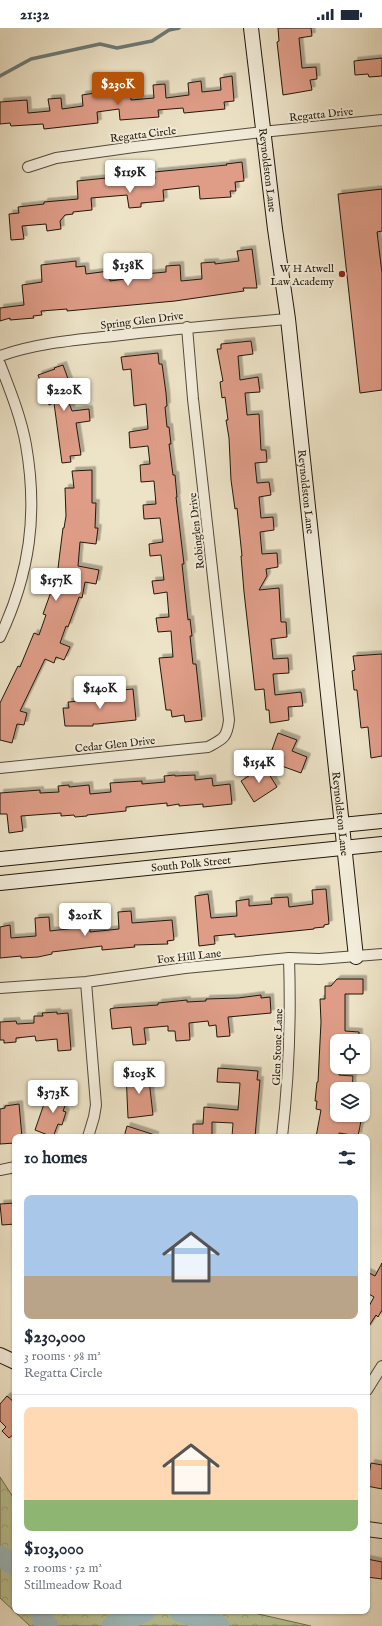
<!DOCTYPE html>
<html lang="en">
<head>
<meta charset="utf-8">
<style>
	:root { --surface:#fff; --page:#f6f6f7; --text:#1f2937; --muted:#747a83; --line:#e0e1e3; --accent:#b45309 }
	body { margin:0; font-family:"IM FELL English",serif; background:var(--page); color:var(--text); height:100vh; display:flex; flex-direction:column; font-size:15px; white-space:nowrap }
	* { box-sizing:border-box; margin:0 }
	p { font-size:13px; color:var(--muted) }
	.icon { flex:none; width:22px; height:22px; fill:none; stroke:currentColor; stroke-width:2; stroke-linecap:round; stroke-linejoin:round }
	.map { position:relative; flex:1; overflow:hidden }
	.panel { position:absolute; left:12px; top:1106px; width:358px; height:480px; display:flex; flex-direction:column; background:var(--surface); border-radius:8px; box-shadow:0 1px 3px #0004 }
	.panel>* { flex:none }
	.buttons { position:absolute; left:330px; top:1006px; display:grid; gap:8px }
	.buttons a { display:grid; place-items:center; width:40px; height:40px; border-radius:8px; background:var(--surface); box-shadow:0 1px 3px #0004; font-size:20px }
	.price { position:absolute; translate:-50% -34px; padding:0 9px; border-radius:4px; background:#fff; color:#222; font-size:13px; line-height:26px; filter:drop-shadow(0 1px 2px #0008) }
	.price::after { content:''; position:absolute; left:50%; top:24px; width:12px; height:9px; margin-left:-6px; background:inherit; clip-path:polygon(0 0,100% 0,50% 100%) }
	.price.active { background:var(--accent); color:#fff }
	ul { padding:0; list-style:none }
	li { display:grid; align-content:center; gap:8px; height:212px; padding:0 12px }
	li+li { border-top:1px solid var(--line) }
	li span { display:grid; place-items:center; height:124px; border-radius:8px; color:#555 }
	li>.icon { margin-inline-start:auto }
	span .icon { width:72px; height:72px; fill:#fffc; stroke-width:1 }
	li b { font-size:17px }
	h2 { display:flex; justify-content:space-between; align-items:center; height:48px; padding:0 12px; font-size:17px }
	.status { display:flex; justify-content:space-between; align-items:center; height:28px; padding:0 20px; background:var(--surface); direction:ltr }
	.status svg { height:11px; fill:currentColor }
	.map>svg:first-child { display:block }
</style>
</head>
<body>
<div class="status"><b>21:32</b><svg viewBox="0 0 49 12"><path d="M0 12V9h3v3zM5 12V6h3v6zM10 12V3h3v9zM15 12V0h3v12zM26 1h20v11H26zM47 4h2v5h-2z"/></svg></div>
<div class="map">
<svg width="382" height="1598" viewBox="0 0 382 1598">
	<defs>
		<pattern id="forest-crowns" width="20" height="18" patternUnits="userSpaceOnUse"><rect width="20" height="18" fill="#b9c394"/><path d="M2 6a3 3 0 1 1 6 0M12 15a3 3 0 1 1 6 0" fill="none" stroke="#9fa77e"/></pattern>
		<filter id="shadow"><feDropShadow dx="3.5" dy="-3.5" stdDeviation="0" flood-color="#0004"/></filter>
	</defs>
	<rect width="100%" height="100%" fill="#ede3c7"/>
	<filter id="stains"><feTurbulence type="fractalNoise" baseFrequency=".005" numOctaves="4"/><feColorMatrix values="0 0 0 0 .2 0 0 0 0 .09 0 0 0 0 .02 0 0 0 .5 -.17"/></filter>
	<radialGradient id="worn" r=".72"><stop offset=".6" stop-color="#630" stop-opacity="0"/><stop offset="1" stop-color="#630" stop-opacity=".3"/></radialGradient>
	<path fill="url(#forest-crowns)" stroke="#6d6d4f" d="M0,1449L15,1472V1583H245L311,1598H30L0,1570Z"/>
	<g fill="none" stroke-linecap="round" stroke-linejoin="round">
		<path stroke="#6b7a76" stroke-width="3.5" d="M0,48L31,31L100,16L117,20L152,13L169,2L179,0"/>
		<path stroke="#9dbcbe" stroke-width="21" d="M0,1528L15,1538
			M39,1583L46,1598H48
			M179,1583L219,1598
			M112,1598L146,1583"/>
	</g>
	<path fill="#df9d88" stroke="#21170a" filter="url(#shadow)" d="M278,0H311L312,8L299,10L302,40L316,39L317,51L310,52L312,62L283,67L277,14L279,13Z
		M382,30V48L369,49L368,46L355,47L354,33Z
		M232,48L234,73L224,74L225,81L184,85L183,80L158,82L159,89L120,92L119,81L97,84L98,95L44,101L43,96L11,98L10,95L0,96V74L27,72L28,85L50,83L48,71L61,70L62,81L83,78L82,67L102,64L130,61L131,72L154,70L153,57L165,56L166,70L189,67L188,55L201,53L202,64L221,62L220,50Z
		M242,134L244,153L235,154L236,163H230L231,169L200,171L199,158L163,162L164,173L141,175V179L129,180L127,167L91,170L92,182L73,184V186L65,187L60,193L61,201L47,203L46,196L22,198L24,211L11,212L9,186L19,185L18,179L44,176V174L78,171L77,153L126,148V152H129V154L155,151L154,144L227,137L226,136Z
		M382,161V203L377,204L382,245V362L360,365L338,166Z
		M252,221L257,260H243L244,263L175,273L67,283V281L41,283L42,287L33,288L34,290L10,292V290L0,293V280L24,277L22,257L42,254L41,237L76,233V239L85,238L86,246L109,243L110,253L132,250L131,245L144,243L145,246L166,244V238L180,237L181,253L202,251L201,235L215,234V236L239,233L237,223Z
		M251,313L253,326L238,328L240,352L258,349L260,364L245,365L247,387L259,386L261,422H266L267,434L255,435L257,455L269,454L271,467L259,469L261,490L273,489L274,502L260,504L262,526L277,525L278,539L266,541L267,548L259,562L279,560L281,594H286L287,609L271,611L273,631L288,630L289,645L273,646L275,667L301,664L303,678L288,679L289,692L270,695L269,682H266L264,661L255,662L244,564L241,528H242L237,480L235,481L231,452L229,410L226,392H228L225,369L222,370L220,354L223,353L217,321H221V316Z
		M158,325L159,336H162L166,365L167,378L165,379L167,399H169L171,416H169L173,447H175L177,469H176L184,536H182L188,592L190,591L192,608H190L192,627L193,636H196L202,692L185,694L184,687L172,689L171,682H166L159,630L173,629L171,603L158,604L156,590L169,589L167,564L154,566L152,553L164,552L161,527L150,528L149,516L163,514L160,490L144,491L143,477L156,476L154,453L141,454L140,437L150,436L148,418L130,420L129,404L148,401L146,376L134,378L131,341L123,342L121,329Z
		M63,337L71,359L64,362L72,383L89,381L90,393L76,395L81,427L70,428L71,434L62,435L54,375L49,377L38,347L55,341L54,340Z
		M92,442V475H96L95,500H98L96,516L80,514L78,538L99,542L96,556L85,554L82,570L79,569L68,599L66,598L60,615L70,619L64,632L56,629L54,635L45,631L20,683L27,685L24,697L17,696L12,715L0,712V675L18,638L20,639L34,605L39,607L46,587L43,586L52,561L54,548H57L63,500H64L66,488L65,460H74L72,443Z
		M382,626V728L371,730L368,699L361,700L357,662H354L352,643L355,642L353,628Z
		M133,661L136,692L97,696H93V698H65L63,680H69L68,674L80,673V664L94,663L95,674L123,672L122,662Z
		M278,705L297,712L292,723L307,729L301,745L268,733Z
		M264,738L277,759L254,774L241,753Z
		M175,747V748L195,747V752L212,750L213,758L230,756L232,776L203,779V776L179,778V776L167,778V775L126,779V783L87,787V788L75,789L74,787L61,788V785L21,788L23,803L9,805L7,786H0V765L40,762V765L59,764L58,758L69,757V759L89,757L90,766L111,764L110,755L142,753V756L165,754L164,748Z
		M326,861L329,896L324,897V899L314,900V901L235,909V906L214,908L215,916L199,918L195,868L208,866L211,890L237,888L236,873L249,871V878L272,876L271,870L288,869L289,879L313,876L312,862Z
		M131,883L132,895L172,892L174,912L167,913L168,916L134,917L135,919L102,922V918L52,924V926L38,929L21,930V928L0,930V899L10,897L11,910L36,908L35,890L49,889L50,903L76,900L75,886L88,885L90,904L119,901L118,884Z
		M337,951H363V966H345V1003L359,1004V1013H337V1039H340L339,1047L353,1048L352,1061L337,1060L335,1089L361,1093L358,1108L339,1105V1109H316L321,1082L316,1081L317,1073H315L317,1054H318L321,994L320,971H325V958H331Z
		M261,967V970L270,969L271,985L228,989L230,1008L217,1009L216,997L209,998L208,993L189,995L190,1012L176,1013L175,1003H168V998L144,1000L146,1016L133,1017L131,999L112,1001L110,981L114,980L158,977V975L187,972V974L206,973V971L238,970Z
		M57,984V986L68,985L71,1022L58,1023L57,1011L36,1013L35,1008L16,1010V1014L4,1015V1012H0V994L16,993L17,996L34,995V988H43L42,985Z
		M218,1040L258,1043L257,1052H260L255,1109H232L233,1095L212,1094V1109H193V1096H203L204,1079L238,1082L240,1055L217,1054Z
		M148,1043L153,1087L128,1090L126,1045Z
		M55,1062L69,1067L63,1083L66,1084L62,1097L58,1096L53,1109L35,1102L45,1073L50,1075Z
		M19,1076L22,1109H15V1115L0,1116V1081L5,1080V1078Z
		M127,1098L155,1107V1109H124Z
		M15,1175V1196L2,1197L0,1176Z
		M382,1235V1282L378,1289L376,1287L367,1301V1282L374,1269L367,1265V1244L375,1248Z
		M7,1368L15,1375V1407L14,1406L9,1410L2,1403L6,1399L0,1393V1376Z
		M371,1435L382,1437V1461L367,1458Z
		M367,1531L382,1534V1551L367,1549Z"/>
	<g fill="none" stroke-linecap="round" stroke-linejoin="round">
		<g stroke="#544a39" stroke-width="12">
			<path id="street" d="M28,139L56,130L134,119L262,104L382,92
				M0,328C37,315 75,312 113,308C171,301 230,296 288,291
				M0,336C10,362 21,389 26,417C38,486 30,545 0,609
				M0,740L208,719C223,711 227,710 229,692L193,371L187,299
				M86,954L96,1077L94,1089L88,1109
				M0,960L86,954L185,940L289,930L319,931L382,926
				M282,1109C289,1049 291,990 289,930
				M0,1142L15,1139
				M367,1362L382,1338"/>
		</g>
		<g stroke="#21170a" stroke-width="16">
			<g id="secondary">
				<path id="s1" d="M251,0L275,201L288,291L356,929"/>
				<path d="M0,831L382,793"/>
				<path id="s2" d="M0,855L382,816"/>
				<path d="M0,1327L15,1334"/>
				<path d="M367,1501L382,1503"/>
			</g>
		</g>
		<use href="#street" stroke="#f3eddb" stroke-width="10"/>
		<use href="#secondary" stroke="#f3eddb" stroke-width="14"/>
	</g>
	<circle fill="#8f2418" stroke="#f3eddb" stroke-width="1.5" cx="342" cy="246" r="4"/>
	<g text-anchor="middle" stroke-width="4" stroke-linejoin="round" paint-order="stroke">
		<g font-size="11" fill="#21170a" stroke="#f3eddb">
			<text transform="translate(321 86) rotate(-6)" y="4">Regatta Drive</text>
			<text transform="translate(143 106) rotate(-7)" y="4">Regatta Circle</text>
			<text dy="4" stroke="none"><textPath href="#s1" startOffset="143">Reynoldston Lane</textPath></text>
			<text transform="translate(142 292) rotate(-7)" y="4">Spring Glen Drive</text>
			<text dy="4" stroke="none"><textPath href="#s1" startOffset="467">Reynoldston Lane</textPath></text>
			<text transform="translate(196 503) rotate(-96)" y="4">Robinglen Drive</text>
			<text transform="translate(115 716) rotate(-6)" y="4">Cedar Glen Drive</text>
			<text dy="4" stroke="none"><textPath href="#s1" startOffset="791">Reynoldston Lane</textPath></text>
			<text dy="4" stroke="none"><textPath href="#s2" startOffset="192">South Polk Street</textPath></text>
			<text transform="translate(189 928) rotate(-6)" y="4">Fox Hill Lane</text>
			<text transform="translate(277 1019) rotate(-88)" y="4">Glen Stone Lane</text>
		</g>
		<g font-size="11" fill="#21170a" stroke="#f3eddb" text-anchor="end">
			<text x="334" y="244">W H Atwell<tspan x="334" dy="13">Law Academy</tspan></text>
		</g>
	</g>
	<rect width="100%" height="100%" filter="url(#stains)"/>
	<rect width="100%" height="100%" fill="url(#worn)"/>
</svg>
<div class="buttons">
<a><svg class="icon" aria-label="locate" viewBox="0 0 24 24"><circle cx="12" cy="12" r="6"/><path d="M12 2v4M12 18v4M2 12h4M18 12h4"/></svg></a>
<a><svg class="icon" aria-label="layers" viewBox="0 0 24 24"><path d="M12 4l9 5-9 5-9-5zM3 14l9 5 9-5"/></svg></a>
</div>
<b class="price active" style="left:118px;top:78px">$230K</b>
<b class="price" style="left:130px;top:166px">$119K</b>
<b class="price" style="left:128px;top:259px">$138K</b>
<b class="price" style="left:64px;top:384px">$220K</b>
<b class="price" style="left:56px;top:574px">$157K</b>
<b class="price" style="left:100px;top:682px">$140K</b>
<b class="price" style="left:259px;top:756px">$154K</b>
<b class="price" style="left:85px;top:909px">$201K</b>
<b class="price" style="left:139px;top:1067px">$103K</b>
<b class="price" style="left:53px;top:1086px">$373K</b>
<section class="panel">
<h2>10 homes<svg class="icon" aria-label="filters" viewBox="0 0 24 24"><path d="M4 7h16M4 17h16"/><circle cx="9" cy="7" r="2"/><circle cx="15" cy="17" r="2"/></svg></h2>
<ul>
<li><span style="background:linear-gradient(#a9c7e8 65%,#b9a48a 0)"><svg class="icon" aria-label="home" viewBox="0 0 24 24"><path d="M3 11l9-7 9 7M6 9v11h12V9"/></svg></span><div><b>$230,000</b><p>3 rooms · 98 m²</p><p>Regatta Circle</p></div></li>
<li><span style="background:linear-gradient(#ffd9b3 75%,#8fb573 0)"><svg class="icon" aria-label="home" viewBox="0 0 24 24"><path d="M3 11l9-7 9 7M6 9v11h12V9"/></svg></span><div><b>$103,000</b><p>2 rooms · 52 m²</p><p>Stillmeadow Road</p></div></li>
</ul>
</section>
</div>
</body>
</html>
